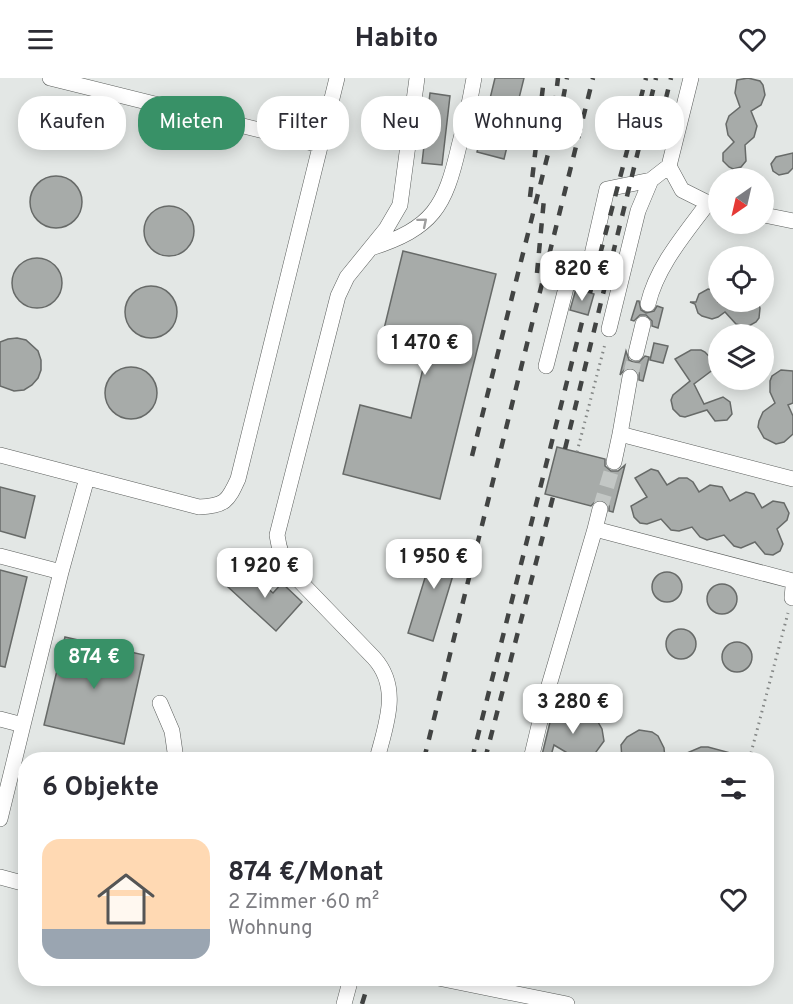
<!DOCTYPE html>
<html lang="de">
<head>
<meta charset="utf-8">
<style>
	:root { --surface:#fff; --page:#f7f7f7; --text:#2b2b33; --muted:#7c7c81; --line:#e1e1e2; --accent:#389167 }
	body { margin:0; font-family:Overpass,sans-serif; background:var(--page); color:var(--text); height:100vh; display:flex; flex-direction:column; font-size:22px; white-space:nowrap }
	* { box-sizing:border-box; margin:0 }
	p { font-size:20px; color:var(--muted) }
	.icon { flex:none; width:33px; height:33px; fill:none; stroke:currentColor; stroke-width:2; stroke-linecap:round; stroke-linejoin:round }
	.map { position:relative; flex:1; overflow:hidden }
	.sheet { position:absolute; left:18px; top:674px; width:756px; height:234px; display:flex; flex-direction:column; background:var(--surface); border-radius:24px; box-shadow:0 3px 15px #0003 }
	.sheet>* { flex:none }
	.hud { position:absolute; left:18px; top:18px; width:758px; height:54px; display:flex; gap:12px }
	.needle { width:39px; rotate:214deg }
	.buttons { position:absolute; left:708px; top:90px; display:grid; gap:12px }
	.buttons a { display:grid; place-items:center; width:66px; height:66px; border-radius:50%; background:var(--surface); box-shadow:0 3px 15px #0003; font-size:30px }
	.price { position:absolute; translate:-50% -51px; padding:0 14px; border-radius:12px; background:#fff; color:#222; font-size:20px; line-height:39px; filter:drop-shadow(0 2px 3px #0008) }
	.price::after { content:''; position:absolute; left:50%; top:36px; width:18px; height:14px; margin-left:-9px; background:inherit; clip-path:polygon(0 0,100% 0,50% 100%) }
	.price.active { background:var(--accent); color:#fff }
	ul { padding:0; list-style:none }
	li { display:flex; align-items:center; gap:18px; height:150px; padding:0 24px }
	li+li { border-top:2px solid var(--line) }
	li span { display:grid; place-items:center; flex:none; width:168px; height:120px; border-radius:18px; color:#555 }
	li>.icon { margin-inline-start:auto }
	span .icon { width:72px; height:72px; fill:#fffc; stroke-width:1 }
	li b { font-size:26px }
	h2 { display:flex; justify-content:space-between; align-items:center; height:72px; padding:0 24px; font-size:26px }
	.tag { padding:0 21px; border-radius:24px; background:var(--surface); box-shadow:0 3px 15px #0003; font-size:21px; line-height:54px }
	.tag.active { background:var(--accent); color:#fff }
	header { display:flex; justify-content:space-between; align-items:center; height:78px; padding:0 24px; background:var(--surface); font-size:27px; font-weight:700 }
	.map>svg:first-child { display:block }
</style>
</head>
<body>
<header><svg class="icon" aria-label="menu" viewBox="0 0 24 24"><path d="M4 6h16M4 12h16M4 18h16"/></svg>Habito<svg class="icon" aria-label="heart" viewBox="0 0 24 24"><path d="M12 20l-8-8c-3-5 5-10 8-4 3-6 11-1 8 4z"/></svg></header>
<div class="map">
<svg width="793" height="926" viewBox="0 0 793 926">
	<rect width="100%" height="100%" fill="#e3e7e5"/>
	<path fill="#a7aba9" stroke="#676a68" stroke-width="1.5" d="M495,0H524L504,81L477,74Z
		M748,0L760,3L763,7L765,17L761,27L751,33L757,48L754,59L745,67L746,83L741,89L733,91L729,89L723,83V75L734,64L728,57L726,46L729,38L740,29L735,15L737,2Z
		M430,15L450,18L442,87L422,85Z
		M793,75V90L788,95L779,97L773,93L771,86L776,79Z
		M30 124a26 26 0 1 1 52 0a26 26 0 1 1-52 0Z
		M144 153a25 25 0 1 1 50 0a25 25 0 1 1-50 0Z
		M403,173L496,196L440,421L343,396L360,327L411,340L429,266L383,255Z
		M12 205a25 25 0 1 1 50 0a25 25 0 1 1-50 0Z
		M125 234a26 26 0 1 1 52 0a26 26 0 1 1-52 0Z
		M576,211L594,216L588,237L570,232Z
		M708,211L718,213V224H758L760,230L759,240L756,244L747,249L736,246L725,234L718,239L712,241L702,238L698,235L695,226L690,224H696L699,216Z
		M637,223H639L641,232L646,235L654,233L657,228L663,230L658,250L652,248V243L646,237H640L634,243L631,242Z
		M17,260L26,262L38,273L41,282V292L38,300L32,307L24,312L14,313L0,308V264L8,261Z
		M654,265L668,268L663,285L650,282Z
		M691,272H701L705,274L718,288L694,306L704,326L723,319L730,324L732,336L727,342L715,343L707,332L685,339L680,338L673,331L671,322L673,317L690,303L675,281Z
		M626,273L629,282L633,284H639L645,278L649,279L643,303L639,302V295L632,290H626L620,297Z
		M105 315a26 26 0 1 1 52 0a26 26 0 1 1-52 0Z
		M781,292L793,293V325L788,327L793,338V356L784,364L776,366L764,360L758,349L759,343L763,334L775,325L770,314V303L772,298Z
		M557,369L605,381V388L611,393H618L625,387L613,434L609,433V428L603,422H597L591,428L545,416Z
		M651,391L658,393L667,407L679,400H687L693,404L699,414L710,407L722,409L730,423L746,414L754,416L762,430L773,423L784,425L789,435L787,442L777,451L783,466L780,473L773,477L765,476L755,464L741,470L734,468L724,457L707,462L700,459L692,449L679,453L671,452L661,441L647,446L640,445L634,439L631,428L647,419L635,400Z
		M0,409L35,418L25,460L0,453Z
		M433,462L461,471L433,563L408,555L429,487L426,486Z
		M245,490L273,515L282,505L302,524L276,553L228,509Z
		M0,492L27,499L5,589L0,588Z
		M652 509a15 15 0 1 1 30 0a15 15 0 1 1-30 0Z
		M707 521a15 15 0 1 1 30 0a15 15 0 1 1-30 0Z
		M666 566a15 15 0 1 1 30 0a15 15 0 1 1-30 0Z
		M65,559L144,577L124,666L44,647Z
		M722 579a15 15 0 1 1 30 0a15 15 0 1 1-30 0Z
		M553,632L574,638L585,637L598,644L602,651L604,663L596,674L590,678L574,679L554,667L550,681H541Z
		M639,652L652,654L658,658L664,670L665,681H622L621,667L627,659Z
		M701,669H708L738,677V681H673Z"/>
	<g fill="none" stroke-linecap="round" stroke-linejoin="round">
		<path stroke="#c3c7c5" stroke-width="15" stroke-dasharray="15 8" stroke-linecap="butt" d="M630,299L636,275
			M600,431L614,384"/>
		<g stroke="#5b5e5c" stroke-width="16">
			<path id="minor" d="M50,0L320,67
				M691,0L669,88L682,112L708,125L718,128
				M764,137L793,143
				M371,170C433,150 445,129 459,68C465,46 470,23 474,0
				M648,226C657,188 685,156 708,125
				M609,251L638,133L651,102L669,88
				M636,275L643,246
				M546,288L568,202L575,193L591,181L607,111L651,102
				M630,299L620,356L793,401
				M0,377L199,429C225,428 228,423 238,401L337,0
				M614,384L620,356
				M600,431L595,451L793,503
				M0,478L61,494L23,647
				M61,494L87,400
				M792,520L793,509
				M160,625L172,653L176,681
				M0,641L23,647L0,741
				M377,681C386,646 401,610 374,580L290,493C282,482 279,471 277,457L338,218L347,199L386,151L400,127L417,0
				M531,681L547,614L595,451
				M0,799L26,806
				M438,900L567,926
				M344,926L351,900"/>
		</g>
		<path stroke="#838685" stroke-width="3" stroke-dasharray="1.5 4.5" stroke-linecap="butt" d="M577,374L605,266
			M751,675L788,535"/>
		<use href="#minor" stroke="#fff" stroke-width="15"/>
		<path stroke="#424443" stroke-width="4.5" stroke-dasharray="10 10" stroke-linecap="butt" d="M563,21L567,0
			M656,60L671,0
			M530,119L544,0
			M537,195L544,121
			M590,215L646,0
			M565,371L656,0
			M472,378L550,68L558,0
			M424,681L593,0
			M472,681L584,236
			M485,681L553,419
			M362,926L370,900"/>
	</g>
	<defs><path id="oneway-chevron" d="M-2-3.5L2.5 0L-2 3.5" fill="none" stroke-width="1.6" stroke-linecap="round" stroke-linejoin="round" transform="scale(1.5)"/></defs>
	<use stroke="#9f9f9f" href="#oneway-chevron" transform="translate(423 144) rotate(-40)"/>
</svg>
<div class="buttons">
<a><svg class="needle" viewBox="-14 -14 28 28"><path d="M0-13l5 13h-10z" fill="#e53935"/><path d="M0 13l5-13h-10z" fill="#7c7c81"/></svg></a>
<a><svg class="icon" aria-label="locate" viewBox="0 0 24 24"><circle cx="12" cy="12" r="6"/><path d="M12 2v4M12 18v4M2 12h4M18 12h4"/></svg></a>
<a><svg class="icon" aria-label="layers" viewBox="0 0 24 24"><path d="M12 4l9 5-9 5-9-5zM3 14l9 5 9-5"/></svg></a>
</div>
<b class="price" style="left:582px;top:224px">820 €</b>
<b class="price" style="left:425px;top:298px">1 470 €</b>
<b class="price" style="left:434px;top:512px">1 950 €</b>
<b class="price" style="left:265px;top:521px">1 920 €</b>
<b class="price active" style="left:94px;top:612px">874 €</b>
<b class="price" style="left:573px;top:657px">3 280 €</b>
<div class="hud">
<a class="tag">Kaufen</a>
<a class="tag active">Mieten</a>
<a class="tag">Filter</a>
<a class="tag">Neu</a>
<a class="tag">Wohnung</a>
<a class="tag">Haus</a>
</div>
<section class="sheet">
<h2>6 Objekte<svg class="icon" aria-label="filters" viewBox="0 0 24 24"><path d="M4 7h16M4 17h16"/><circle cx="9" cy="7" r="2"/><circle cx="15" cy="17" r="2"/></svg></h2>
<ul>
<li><span style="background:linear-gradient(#ffd9b3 75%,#9aa5b1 0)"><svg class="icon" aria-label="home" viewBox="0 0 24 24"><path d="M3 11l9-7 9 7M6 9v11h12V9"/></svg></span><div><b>874 €/Monat</b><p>2 Zimmer · 60 m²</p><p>Wohnung</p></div><svg class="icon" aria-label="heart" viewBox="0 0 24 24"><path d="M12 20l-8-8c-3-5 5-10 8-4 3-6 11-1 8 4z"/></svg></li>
</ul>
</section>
</div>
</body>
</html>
